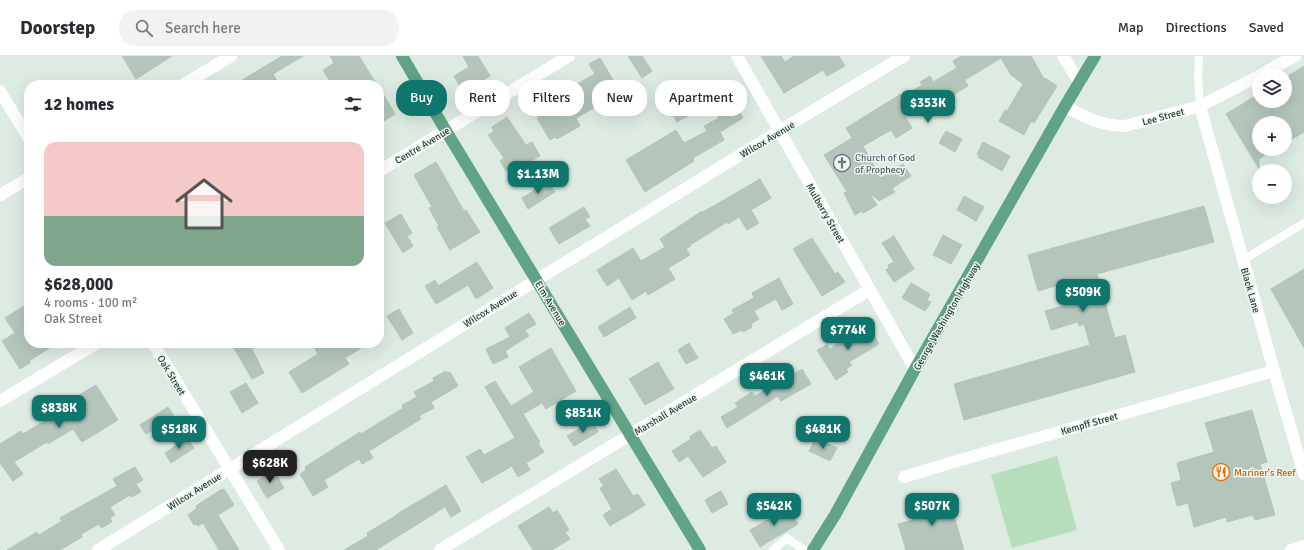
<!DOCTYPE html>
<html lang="en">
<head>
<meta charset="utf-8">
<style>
	:root { --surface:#fff; --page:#f2f2f3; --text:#2b2b33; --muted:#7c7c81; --line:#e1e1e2; --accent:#0f766e }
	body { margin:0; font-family:Signika,sans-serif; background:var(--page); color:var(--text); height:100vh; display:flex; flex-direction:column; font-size:15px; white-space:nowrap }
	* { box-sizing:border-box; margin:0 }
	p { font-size:13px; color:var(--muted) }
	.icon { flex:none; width:22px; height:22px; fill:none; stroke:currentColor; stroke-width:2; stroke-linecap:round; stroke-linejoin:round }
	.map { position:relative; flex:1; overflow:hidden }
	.side { position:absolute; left:24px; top:24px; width:360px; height:268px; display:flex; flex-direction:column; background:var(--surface); border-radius:16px; box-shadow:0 4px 16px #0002 }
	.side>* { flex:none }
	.hud { position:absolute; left:396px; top:24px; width:380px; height:36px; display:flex; gap:8px }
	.tools { position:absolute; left:1252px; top:12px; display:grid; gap:8px }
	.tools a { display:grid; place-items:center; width:40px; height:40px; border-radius:50%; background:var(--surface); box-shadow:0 4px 16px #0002; font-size:20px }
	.price { position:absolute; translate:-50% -34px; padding:0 9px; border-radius:8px; background:var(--accent); color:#fff; font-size:13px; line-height:26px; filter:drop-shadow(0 1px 2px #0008) }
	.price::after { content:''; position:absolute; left:50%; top:24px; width:12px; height:9px; margin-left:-6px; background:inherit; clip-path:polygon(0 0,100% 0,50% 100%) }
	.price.active { background:#222; color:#fff }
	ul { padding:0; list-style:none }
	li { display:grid; align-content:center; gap:8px; height:212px; padding:0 20px }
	li span { display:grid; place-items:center; height:124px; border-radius:12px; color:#555 }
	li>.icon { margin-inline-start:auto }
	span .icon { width:72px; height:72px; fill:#fffc; stroke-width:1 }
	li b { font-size:17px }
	h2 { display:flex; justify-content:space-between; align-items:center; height:48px; padding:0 20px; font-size:17px }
	.chip { padding:0 14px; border-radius:16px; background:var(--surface); box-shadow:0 4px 16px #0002; font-size:14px; line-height:36px }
	.chip.active { background:var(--accent); color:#fff }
	header { display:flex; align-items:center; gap:24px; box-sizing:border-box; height:56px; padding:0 20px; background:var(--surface); border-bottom:1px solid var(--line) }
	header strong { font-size:19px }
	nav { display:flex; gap:22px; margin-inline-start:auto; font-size:14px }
	.search { width:280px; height:36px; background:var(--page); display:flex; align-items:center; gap:10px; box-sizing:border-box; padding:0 14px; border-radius:16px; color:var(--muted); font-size:15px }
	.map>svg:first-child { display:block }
</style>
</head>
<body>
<header>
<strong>Doorstep</strong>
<div class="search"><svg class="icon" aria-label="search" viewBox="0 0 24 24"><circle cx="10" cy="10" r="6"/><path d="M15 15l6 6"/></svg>Search here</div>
<nav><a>Map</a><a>Directions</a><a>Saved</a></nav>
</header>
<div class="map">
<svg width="1304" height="494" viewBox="0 0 1304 494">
	<rect width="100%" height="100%" fill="#deebe3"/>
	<path fill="#b6deba" d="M1057,400L1077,474L1012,492L991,419Z"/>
	<path fill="#b4c6bc" stroke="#b1c5b9" d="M122,0H172L136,23Z
		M282,0H303L273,18L279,29H234Z
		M330,0H359L377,29H332L323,14L334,7Z
		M463,0H478L490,20L468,33L466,31L462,34L454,20L469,11Z
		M628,0H642L652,15L642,22Z
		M761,0H781L785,6L794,0H839L845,10L827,20L823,14L784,37Z
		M961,0H1031L1044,23L1045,22L1057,30L1034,67L1031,65L1024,79L999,65L1005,54L1007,55L1023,28L1011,19L1001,2L965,24L968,30L928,54L924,47L904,59L912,72L896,82L891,74L863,90L881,122L903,108L911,120L892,132L895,136L879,145L869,136L877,149L863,157L862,155L855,159L844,137L847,136L824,99L852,82L846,72L901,38L902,41L922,29L920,26L930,20L933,26L957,12L953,5Z
		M600,2L619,34L605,43L606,45L576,62L580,70L557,83L555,81L550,84L537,62L552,53L547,45L595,18L589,8Z
		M1304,10V76L1285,87V67H1259V93H1275L1259,103V113L1226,58L1259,38V45H1285V22Z
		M379,31L395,58L379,68Z
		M727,35L743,62L720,76L724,84L693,102L694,105L645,136L626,104L676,74L684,87L707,75L704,70L719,62L710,45Z
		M681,46L689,59L677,66L670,53Z
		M507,61L526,89L532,86L540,100L522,110L520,107L506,115L500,105L504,102L488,79L494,75L492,71Z
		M946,75L962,83L955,96L939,87Z
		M983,86L1010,100L1002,115L978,101L979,99L977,98Z
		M436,106L464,155L466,154L480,176L450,194L437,171L439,170L429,152L432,151L414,119Z
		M760,123L771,142L751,154L759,167L747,174L739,161L728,168L727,166L690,189L691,190L686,193L690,199L668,212L675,223L648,239L646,235L632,244L619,222L607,230L597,214L633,192L641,205L665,191L660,183L702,155L703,156Z
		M548,126L555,136L528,153L522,142Z
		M964,140L984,151L976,165L957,154Z
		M1204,150L1214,186L1097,218L1115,282L1125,279L1135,316L964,364L954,328L1090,289L1084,268L1079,270L1078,266L1051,274L1045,255L1078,246L1072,225L1038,235L1028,199Z
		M584,151L590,161L585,163L590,170L559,188L549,172Z
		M401,158L412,177L407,180L413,190L403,197L385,167Z
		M943,179L962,189L951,208L933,199Z
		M894,180L914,213L894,226L886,214L889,212L888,209L894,206L882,187Z
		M812,182L835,218L838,216L845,226L822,240L793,193Z
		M477,206L493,232L476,243L468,229L436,248L425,230L435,224L438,230Z
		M1304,213V292L1271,233Z
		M779,222L793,248L782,254L776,243L754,255L759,263L751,268L752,271L743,276L742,274L733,278L724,263L734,257L732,254L754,242L752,237Z
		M911,227L930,238L927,244L931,246L925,255L902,242Z
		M29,247V287H57L29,305L30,307L20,313L2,285L15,277L5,262Z
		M630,251L636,262L604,281L598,271Z
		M399,253L413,277L402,284L387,260Z
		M529,257L536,268L525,274L529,280L505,295L508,301L493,308L486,293L510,281L505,272Z
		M867,268L879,288L849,306L852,309L846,313L848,316L836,324L817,294L827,289L830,293Z
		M231,287H249L264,317L252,323Z
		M326,287H369L345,302L349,308L302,337L289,316L318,298L315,293Z
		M689,287L698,302L686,308L678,294Z
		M551,292L576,335L546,353L542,347L523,358L540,386L538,387L544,396L526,407L530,414L518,421L512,410L482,427L466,401L480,393L484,399L515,382L485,331L495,325L511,350L534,336L519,311Z
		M658,306L674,333L645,349L629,323Z
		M802,313L811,328L781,345L778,340L727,372L721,361L738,351L735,347L752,336L755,340Z
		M446,315L447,317L450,316L458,330L431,346L434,352L419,360L421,363L369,395L373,402L362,408L359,403L324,424L328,431L313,440L300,418L306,414L305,411L360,376L361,378L403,352L402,349L417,341L414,336L434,325L433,322Z
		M246,327L258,347L242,357L230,336Z
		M96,329L118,364L82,386L73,373L48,388L47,386L14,406L23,418L13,425L0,407V388L21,375L23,378L76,346L74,342Z
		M168,351L174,360L146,378L140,369Z
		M1252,354L1267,406L1260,408L1275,459L1255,464L1253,459L1227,466L1226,461L1194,471L1188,447L1177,450L1171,427L1181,424L1177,407L1214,396L1205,367Z
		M592,365L598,376L574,390L567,380Z
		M700,374L712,392L716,390L726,406L703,421L688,400L679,406L672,395L691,383L689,381Z
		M187,382L194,392L171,407L165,397Z
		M816,382L837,392L830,405L809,395Z
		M135,411L143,424L136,428L141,436L131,441L130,439L110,451L115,459L110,462L112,466L101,472L99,468L81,478L82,481L60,494H7L37,476L39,479L62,465L60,462L117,430L113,423Z
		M616,413L633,440L638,438L645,449L610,470L603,459L612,453L600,432L604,430L599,423Z
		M274,415L284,432L267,442L257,425Z
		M446,429L461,455L451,461L445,451L376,494H344L368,480L367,477L397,459V458Z
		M222,433V434L224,433L234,449L218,459L239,494H219L203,467L198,470L197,468L194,469L188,459L197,452L196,450Z
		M721,435L728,448L712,457L705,444Z
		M948,439L964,494H906L898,468L913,464L909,450Z
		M549,451L553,457L557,454L569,474L565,476L570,483L552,494H533L518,470Z
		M788,452L798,468L760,491L750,474Z"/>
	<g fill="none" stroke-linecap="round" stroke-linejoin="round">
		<path stroke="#fff" stroke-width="8" d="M1199,0L1198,21L1200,50
			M1243,204L1304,167
			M773,494L787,482L804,494"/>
		<path stroke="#fff" stroke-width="12" d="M737,0L915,313
			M1063,0L1080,27
			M1260,19L1295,0
			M183,29L231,0
			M0,35L29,83
			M1065,50C1084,61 1102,70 1125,70L1200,50L1259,20
			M1200,50L1265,282L1274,315L1304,418
			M379,115L569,0
			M0,139L29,122
			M153,287L279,494
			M0,345L97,287
			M904,421L960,404L1274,315
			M98,494L779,75L904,0
			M440,494L869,234
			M1291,494L1304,490"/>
		<path stroke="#60a387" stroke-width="12" d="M402,0L446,75L700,494
			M813,494L835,459L915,313L1065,50L1095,0"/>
	</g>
	<defs>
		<g id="church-ring" transform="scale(0.9)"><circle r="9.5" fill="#eff7f2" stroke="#6b7280" stroke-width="1.5"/><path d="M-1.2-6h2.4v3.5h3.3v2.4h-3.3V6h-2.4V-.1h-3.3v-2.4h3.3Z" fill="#6b7280"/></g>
		<g id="restaurant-ring" transform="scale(0.9)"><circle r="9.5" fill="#eff7f2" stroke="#e8710a" stroke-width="1.5"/><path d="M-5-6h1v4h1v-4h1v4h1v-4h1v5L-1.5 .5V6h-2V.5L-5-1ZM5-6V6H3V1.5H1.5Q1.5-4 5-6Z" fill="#e8710a"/></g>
	</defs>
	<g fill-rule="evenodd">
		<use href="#church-ring" x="842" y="107"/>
		<use href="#restaurant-ring" x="1221" y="416"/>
	</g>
	<g text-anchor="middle" stroke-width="3" stroke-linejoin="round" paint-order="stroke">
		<g font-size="10" fill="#1f3c2f" stroke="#eff7f2">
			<text transform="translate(1163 60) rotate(-15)" y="4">Lee Street</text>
			<text transform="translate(767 83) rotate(-31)" y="4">Wilcox Avenue</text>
			<text transform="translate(422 89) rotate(-31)" y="4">Centre Avenue</text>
			<text transform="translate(826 157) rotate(60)" y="4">Mulberry Street</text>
			<text transform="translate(1251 234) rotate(74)" y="4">Black Lane</text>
			<text transform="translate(551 247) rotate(59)" y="4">Elm Avenue</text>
			<text transform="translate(490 252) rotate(-32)" y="4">Wilcox Avenue</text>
			<text transform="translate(946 260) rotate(-60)" y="4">George Washington Highway</text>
			<text transform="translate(172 319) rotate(59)" y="4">Oak Street</text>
			<text transform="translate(665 358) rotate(-31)" y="4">Marshall Avenue</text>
			<text transform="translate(1089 367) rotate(-16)" y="4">Kempff Street</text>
			<text transform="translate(194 435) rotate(-32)" y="4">Wilcox Avenue</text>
		</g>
		<g font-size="10" fill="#5b616d" stroke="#eff7f2" text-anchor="start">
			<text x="855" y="105">Church of God<tspan x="855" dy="12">of Prophecy</tspan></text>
		</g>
		<g font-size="10" fill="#c56008" stroke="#eff7f2" text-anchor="start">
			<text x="1234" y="420">Mariner's Reef</text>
		</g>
	</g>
</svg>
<div class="tools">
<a><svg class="icon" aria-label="layers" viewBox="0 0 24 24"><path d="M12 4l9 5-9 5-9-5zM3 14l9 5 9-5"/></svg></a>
<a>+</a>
<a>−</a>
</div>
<b class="price" style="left:928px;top:68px">$353K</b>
<b class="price" style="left:538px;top:139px">$1.13M</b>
<b class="price" style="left:1083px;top:257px">$509K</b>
<b class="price" style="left:848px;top:295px">$774K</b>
<b class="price" style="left:767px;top:341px">$461K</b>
<b class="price" style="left:59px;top:373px">$838K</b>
<b class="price" style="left:583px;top:378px">$851K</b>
<b class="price" style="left:179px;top:394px">$518K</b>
<b class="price" style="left:823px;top:394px">$481K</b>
<b class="price active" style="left:270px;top:428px">$628K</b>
<b class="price" style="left:774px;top:471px">$542K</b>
<b class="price" style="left:932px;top:471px">$507K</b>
<div class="hud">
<a class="chip active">Buy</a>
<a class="chip">Rent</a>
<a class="chip">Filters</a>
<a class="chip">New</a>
<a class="chip">Apartment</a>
</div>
<section class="side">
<h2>12 homes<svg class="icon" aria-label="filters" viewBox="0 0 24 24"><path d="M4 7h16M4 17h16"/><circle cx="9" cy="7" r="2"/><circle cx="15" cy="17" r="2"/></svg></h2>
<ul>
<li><span style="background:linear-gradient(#f6c9c9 60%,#7fa58c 0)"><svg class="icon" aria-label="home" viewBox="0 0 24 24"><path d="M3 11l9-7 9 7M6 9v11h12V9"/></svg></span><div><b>$628,000</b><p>4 rooms · 100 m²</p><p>Oak Street</p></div></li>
</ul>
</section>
</div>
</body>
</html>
